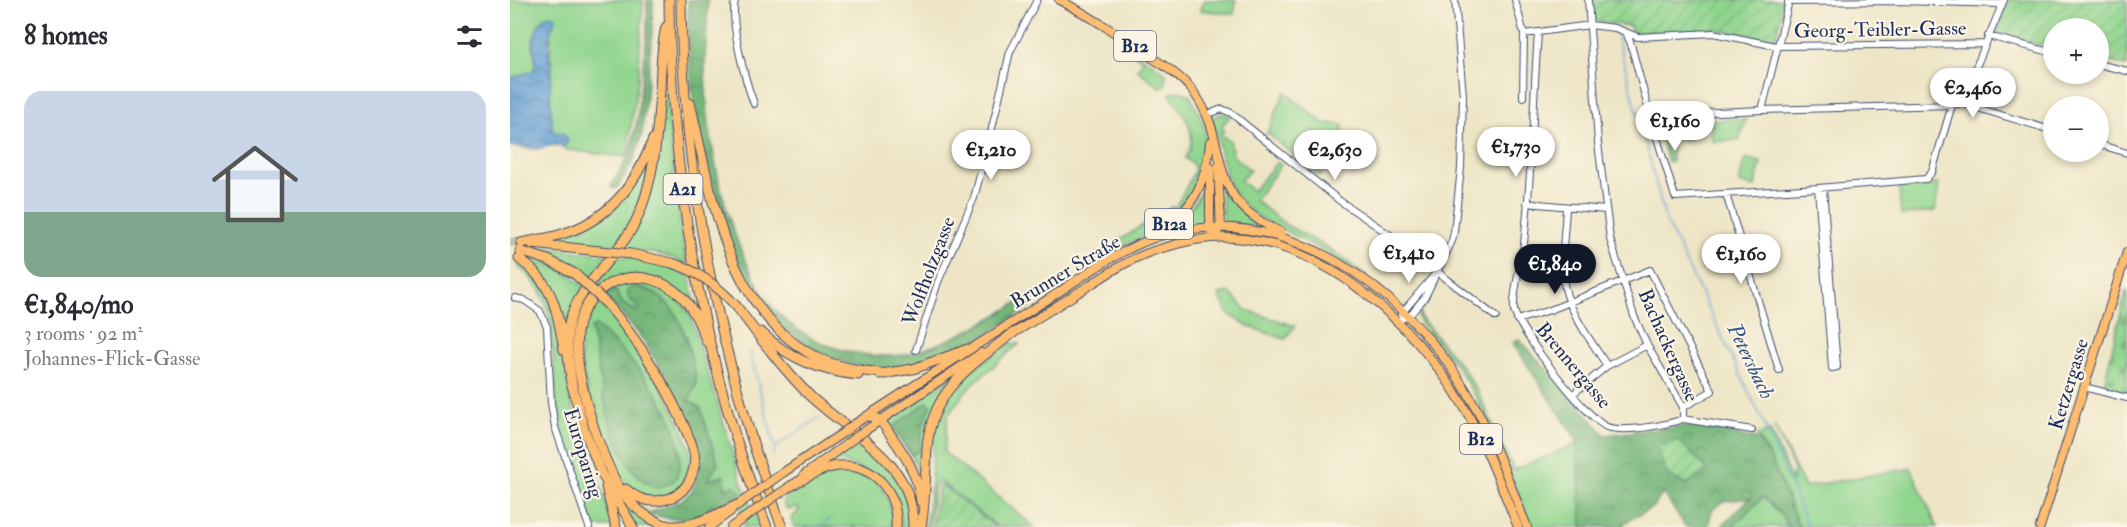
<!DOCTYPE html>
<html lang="en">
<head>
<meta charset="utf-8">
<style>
	:root { --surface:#fff; --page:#f7f7f7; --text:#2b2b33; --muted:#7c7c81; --accent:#111827 }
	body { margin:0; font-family:"IM FELL Double Pica",serif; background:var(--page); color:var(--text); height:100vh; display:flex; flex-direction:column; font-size:22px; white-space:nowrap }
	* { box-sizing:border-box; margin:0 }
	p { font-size:20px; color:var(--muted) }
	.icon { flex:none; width:33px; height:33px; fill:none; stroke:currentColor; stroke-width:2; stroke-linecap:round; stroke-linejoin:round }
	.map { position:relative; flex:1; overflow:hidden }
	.side { display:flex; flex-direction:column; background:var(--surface); width:510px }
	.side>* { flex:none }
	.controls { position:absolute; left:1533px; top:18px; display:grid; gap:12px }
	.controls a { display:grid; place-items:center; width:66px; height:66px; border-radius:50%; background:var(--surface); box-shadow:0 3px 9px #0003; font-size:30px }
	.price { position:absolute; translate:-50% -51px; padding:0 14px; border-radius:21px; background:#fff; color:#222; font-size:20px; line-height:39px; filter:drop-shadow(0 2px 3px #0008) }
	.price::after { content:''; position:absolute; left:50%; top:36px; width:18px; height:14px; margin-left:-9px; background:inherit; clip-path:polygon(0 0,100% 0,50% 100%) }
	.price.selected { background:var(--accent); color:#fff }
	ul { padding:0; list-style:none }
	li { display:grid; align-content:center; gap:12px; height:318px; padding:0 24px }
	li span { display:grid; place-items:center; height:186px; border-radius:18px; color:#555 }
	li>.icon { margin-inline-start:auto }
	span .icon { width:108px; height:108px; fill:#fffc; stroke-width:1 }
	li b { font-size:26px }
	h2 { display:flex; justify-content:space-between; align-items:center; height:72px; padding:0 24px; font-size:26px }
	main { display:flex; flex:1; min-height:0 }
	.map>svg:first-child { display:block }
</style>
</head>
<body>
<main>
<section class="side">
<h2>8 homes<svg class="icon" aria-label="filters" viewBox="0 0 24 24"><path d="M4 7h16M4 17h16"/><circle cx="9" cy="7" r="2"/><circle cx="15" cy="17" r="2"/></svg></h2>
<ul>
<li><span style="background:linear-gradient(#c9d6e8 65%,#7fa58c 0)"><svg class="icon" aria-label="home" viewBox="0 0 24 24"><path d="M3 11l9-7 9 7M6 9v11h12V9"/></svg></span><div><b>€1,840/mo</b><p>3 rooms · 92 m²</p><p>Johannes-Flick-Gasse</p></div></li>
</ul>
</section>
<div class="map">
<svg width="1617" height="527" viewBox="0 0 1617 527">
	<defs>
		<pattern id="forest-crowns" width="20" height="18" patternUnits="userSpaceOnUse" patternTransform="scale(1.5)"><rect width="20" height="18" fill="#74b679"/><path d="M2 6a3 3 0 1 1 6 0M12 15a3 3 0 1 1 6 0" fill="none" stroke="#5e9466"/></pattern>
		<pattern id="cemetery-stones" width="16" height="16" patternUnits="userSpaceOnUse" patternTransform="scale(1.5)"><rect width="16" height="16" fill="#90d58e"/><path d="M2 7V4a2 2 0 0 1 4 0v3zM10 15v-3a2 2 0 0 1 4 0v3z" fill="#7cb77d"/></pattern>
		<pattern id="park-tufts" width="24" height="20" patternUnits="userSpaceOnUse" patternTransform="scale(1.5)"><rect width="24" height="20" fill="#90d58e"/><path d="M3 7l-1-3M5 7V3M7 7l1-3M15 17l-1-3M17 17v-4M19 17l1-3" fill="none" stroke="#7cb77d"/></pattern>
		<pattern id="garden-furrows" width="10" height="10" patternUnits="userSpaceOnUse" patternTransform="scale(1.5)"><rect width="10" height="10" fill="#90d58e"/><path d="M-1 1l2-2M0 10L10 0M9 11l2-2" fill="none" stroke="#7cb77d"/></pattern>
		<pattern id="water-waves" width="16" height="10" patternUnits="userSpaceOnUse" patternTransform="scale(1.5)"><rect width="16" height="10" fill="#649fd4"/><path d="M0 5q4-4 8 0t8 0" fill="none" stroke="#5282af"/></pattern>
	</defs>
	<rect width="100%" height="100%" fill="#fcf5e5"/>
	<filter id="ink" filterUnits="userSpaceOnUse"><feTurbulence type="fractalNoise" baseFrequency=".0167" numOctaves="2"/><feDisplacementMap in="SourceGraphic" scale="12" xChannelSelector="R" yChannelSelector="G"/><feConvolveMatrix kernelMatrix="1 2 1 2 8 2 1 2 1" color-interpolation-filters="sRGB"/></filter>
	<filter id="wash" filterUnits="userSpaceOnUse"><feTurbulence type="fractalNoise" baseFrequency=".008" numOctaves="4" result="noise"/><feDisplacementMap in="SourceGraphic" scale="24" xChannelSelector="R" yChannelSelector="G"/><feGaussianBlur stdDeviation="1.35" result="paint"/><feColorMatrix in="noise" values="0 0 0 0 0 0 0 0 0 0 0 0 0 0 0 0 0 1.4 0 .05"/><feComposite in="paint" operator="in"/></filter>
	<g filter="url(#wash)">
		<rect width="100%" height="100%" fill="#ede5c5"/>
		<path fill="#90d58e" stroke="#568276" stroke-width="1.5" d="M0,0H133L128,81L116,157L57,150L53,147L57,143L42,131L40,88L43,60H40V47H42L40,33L42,27L30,23L23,40L27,65L23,71L0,78Z
			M693,0H726L724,14L691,10Z
			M607,39L656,73L655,84L651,88L627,69L633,61L604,40Z
			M157,90L164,181L177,265C157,254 135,250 111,251L128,223L154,91Z
			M670,91L680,95L694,124L696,144L693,174L675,206L664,217L638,235L617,244L576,268L573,264L661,207H666L685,170L683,164L675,158C691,135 674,114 660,95L663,92Z
			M775,92L813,123L833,125C836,150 825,159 810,176L757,133Z
			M713,114L720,116L711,127L714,130L711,135L720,141L723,156L740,170L730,181L743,191L767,162L771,165L745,200L776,225L820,249L854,274L852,276C836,265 819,253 801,244C773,228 740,220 723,190C711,169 710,142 702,119L706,115Z
			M140,155C136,192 124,218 105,249L33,242L109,204L122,189L134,171Z
			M1235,158L1251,162L1245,187L1229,183Z
			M710,180H713C722,201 734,213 752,228L714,223Z
			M1429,184L1425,211L1391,215L1389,187Z
			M694,186L696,187V224L659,231L658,228L682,206Z
			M11,245L101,255L79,281L10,249Z
			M10,253L52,270L75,286L54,333L47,302L9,256Z
			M108,256C132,259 157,264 179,275L187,312L175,295L124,274L80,294L64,350L104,483L153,527H127C118,513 109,498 101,483C80,442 46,351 68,307C77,288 94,272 108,256Z
			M9,261C19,270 30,279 36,292C51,320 54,372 62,404C73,446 93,485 103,527H83C77,497 61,470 54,440C49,419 45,398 44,376C42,336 45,293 8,267Z
			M126,280C152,285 164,292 180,314L232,484L250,527H232L236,524L226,498L232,494L215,488L213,476L198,481L179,401L177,337L119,299L130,309L126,311L113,304L105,290L94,295L92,293L102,286Z
			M719,292L736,310L785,326L775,339L737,326L717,313L709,294Z
			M86,298C97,311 109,323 119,336C136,359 187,441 181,467C179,476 171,488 164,493C154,500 135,500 125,493C97,476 68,372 70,340C71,324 76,312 86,298Z
			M910,313V317L953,368L968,392L1004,470L1064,445L1068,446L1072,527H1021C1002,479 985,429 958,384C945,362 928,342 910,323L908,316Z
			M501,343L509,344L458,388L438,415L434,452L524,527H488L430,481L424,488L419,527H415C417,513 420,500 421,486C424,450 420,414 446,385C461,368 483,356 501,343Z
			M443,376L431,393L412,480L402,457L375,421Z
			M1264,426L1295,487L1401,468L1427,527H1289L1262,461L1247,435L1260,431L1282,481L1284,469Z
			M348,443C378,465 402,485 398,527H391L388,503L384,491L374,478L334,462H320Z
			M332,469C338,470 346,469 352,471C372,480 385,506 382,527H284L281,519L289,510L287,507L279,510L275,507L273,499L313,473Z
			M1253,497L1274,518L1278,527H1222Z"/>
		<path fill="url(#forest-crowns)" stroke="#48726c" stroke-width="1.5" d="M137,0H143L142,31L132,134L123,162L108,187L103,189L101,186L118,158L127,122L137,32Z
			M178,0H198C197,24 195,49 195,73C197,142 213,223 247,283C251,290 254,297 259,303C273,321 295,337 317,345C342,355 380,360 406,352C447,339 484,318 520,295L527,302C486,330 438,361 388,368C365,370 342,366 321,358C291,345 264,322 245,294C231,273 222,248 214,224C197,171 181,110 179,55C178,37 178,18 178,0Z
			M124,286C162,291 175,328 182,361C183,368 187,377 186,384C185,389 181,396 179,401L190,407L208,464L198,480L214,476L215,488L225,486L232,494C202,514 175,527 140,513C155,505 174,504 183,488C189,477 190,464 189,452C186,427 146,359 131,337C120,322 106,309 94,295L105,290L113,304L126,311L129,309L119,299L117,291Z
			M86,326C121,357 171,411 170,460C170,468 168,479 160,483C156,485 151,486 147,488C140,484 132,481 127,475C95,439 90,374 81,328Z
			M1009,339L1095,435L1184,425L1249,440L1262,461L1289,527H1278L1274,518L1253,497L1222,527H1211L1240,498L1214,501L1202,510L1198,527H1176L1153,493L1143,507L1113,524L1114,527H1072L1067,440L1003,343Z
			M417,402L421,406L413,425L410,450L402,455L384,426Z"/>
		<path fill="url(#cemetery-stones)" stroke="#568276" stroke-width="1.5" d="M1616,291H1617V393L1593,388Z"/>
		<path fill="url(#park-tufts)" stroke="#568276" stroke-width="1.5" d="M1236,119L1229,140L1202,142L1201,124L1178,125L1179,139L1161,140L1162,162H1158L1147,123Z"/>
		<path fill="url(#garden-furrows)" stroke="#568276" stroke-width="1.5" d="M1082,0H1275L1265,40L1204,29L1125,33L1121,31V26L1095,23L1083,20Z
			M1499,0H1617V66L1589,59L1588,28H1544L1543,48L1487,34L1486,31Z
			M1168,440L1198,470L1175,485L1157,474L1147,447Z
			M431,484L486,527H422L428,490Z"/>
		<path fill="url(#water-waves)" stroke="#406799" stroke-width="1.5" d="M39,15L46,17C45,23 42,26 41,31C38,41 39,51 39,61H41L40,103H41L42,131L54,134L57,138V143L53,147L44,145L26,149L0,146V78L23,71C29,60 22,54 23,43C24,34 30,18 39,15Z"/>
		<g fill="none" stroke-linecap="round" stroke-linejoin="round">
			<path stroke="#649fd4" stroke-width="1.5" d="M1107,36L1156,221L1259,434L1298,527
				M240,352L265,448
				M263,454L265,448L309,417
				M308,527L321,518"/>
		</g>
	</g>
	<g filter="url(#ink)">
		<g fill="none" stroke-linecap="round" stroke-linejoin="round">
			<path stroke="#c3c1b0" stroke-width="9" stroke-dasharray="9 4.5" stroke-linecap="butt" d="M0,242L11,243"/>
			<g stroke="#3a4a6d" stroke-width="8">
				<path id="minor" d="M225,0C220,25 235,80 244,104
					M1005,0L1014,34L1013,97
					M1078,0L1088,143L1100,239L1124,316L1137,345L1173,407V419
					M1278,2L1391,1L1492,4
					M1028,33C1023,103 1022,173 1014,243C1012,260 1002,295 1004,310C1008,330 1078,420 1097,427C1115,433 1156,425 1173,419L1242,430
					M1014,34L1080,25L1105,28L1128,37L1203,33L1266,46L1475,44
					M1116,34L1120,41L1140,115L1252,110L1442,105L1451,103
					M1478,36L1544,53
					M1588,64L1617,71
					M1451,103L1494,0
					M1451,103L1544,131
					M1252,110L1279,1
					M696,115L712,109L721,113L830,201L880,235L986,317
					M1140,115L1165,197L1308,188L1416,179L1422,172L1442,105
					M1588,144L1617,153
					M1308,188L1322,368L1327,367L1313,188
					M1216,194L1269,370
					M1017,203L1096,210
					M1056,208C1055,231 1051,255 1053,278C1057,311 1081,340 1097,366
					M5,298L14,300L30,311L37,327L41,403L45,427L79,527
					M891,314L925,274
					M1007,320L1040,310L1140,270L1202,391L1173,407
					M887,321L900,315L915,297L942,241L944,232L951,168L953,96L945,0
					M406,350L428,282L464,198L478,145L500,52L527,0
					M1574,387L1617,398
					M1063,394L1097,366L1137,345"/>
			</g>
			<g stroke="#3a4a6d" stroke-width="10">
				<path id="major" d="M549,0C579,15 607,34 635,53C651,64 670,75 682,90C725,146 689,196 771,232
					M700,167V230
					M639,236C680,216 696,186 700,142
					M701,238L711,227L708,167
					M499,336C526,319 553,302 580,285C603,270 626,255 653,248C675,241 701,236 724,238C819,244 908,328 954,407C976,445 991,486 1008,527
					M343,425C405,385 467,345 529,305C567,281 605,251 647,237C769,198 892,286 954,387C981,430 998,480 1017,527
					M353,432L471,353
					M274,472L334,432
					M294,475L343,439
					M199,527L221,511
					M221,527L234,518
					M1530,527L1617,252"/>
			</g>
			<g stroke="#3a4a6d" stroke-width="11">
				<path id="highway" d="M159,0C160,175 193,364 257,527
					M171,0C172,177 210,362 272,527
					M180,103C202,193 215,313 310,359C331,368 354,371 377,374
					M11,243C25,240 39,238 52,234C99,220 127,183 143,139
					M22,244L90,251
					M10,251L38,260L65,274
					M121,254L162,263
					M9,259C44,283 47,310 54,350
					M98,305C127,340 151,376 170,417C175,428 181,440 184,452C186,464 183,476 176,486C171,493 165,497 157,499C141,504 128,500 116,489
					M227,307C250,338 273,369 300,396C341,435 405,461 403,527
					M251,332C279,359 310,371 348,375
					M197,342C190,325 184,308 170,295C134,263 83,276 69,323C58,361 90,456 110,489C121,506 140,522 160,526C184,527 208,514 229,504
					M371,374L403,369L458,349
					M60,378L74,429L91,473L123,527
					M62,384C59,364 55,344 59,324C66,287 109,256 126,221C145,181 147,134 150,91C151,69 151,48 156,27
					M358,416L365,417L370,420C388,445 408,470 411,502
					M96,487L106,527
					M279,487C292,480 306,470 322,467C360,459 389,490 386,527
					M411,527C416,500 415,475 417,448C421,390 461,366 503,333"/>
			</g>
			<use href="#minor" stroke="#fff" stroke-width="6"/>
			<use href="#major" stroke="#fdbc70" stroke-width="8"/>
			<use href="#highway" stroke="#fdbc70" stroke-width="9"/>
			<g stroke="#3a4a6d" stroke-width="10" stroke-linecap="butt">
				<path id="major-bridge" d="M334,432L343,425
					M343,439L353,432
					M229,504L274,472
					M234,518L279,487"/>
			</g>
			<g stroke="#3a4a6d" stroke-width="11" stroke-linecap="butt">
				<path id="highway-bridge" d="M90,251L121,254
					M162,263C188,271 210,288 227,307
					M65,274L98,305"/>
			</g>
			<use href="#major-bridge" stroke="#fdbc70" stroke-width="8"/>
			<use href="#highway-bridge" stroke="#fdbc70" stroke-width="9"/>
		</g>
	</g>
	<g text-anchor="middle" stroke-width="4.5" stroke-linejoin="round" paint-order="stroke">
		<g fill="#fcf5e5" stroke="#5e6a86" stroke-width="1.5">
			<rect x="604" y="31" width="42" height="30" rx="4.5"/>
			<rect x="153.5" y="174" width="39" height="30" rx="4.5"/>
			<rect x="635" y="209" width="48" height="30" rx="4.5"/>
			<rect x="950" y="424" width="42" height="30" rx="4.5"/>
		</g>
		<g font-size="18" font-weight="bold" fill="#1b2f5e">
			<text x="625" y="52">B12</text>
			<text x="173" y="195">A21</text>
			<text x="659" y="230">B12a</text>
			<text x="971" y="445">B12</text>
		</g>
		<g font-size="20" fill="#1b2f5e" stroke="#fcf5e5">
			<text transform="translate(1370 29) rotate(-1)" y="7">Georg-Teibler-Gasse</text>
			<text transform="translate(418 271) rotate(-69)" y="7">Wolfholzgasse</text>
			<text transform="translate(555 271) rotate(-31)" y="7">Brunner Straße</text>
			<text transform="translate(1159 345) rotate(66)" y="7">Bachackergasse</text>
			<text transform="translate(1064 365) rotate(50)" y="7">Brennergasse</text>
			<text transform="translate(1558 384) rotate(-73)" y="7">Ketzergasse</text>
			<text transform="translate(74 453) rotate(73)" y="7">Europaring</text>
		</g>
		<g font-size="21" font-style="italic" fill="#355687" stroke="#fcf5e5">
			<text transform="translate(1241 361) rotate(64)" y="7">Petersbach</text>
		</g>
	</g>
</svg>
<div class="controls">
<a>+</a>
<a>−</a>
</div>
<b class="price" style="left:1463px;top:119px">€2,460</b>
<b class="price" style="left:1165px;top:152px">€1,160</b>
<b class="price" style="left:1006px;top:178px">€1,730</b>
<b class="price" style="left:481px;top:181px">€1,210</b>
<b class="price" style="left:825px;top:181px">€2,630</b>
<b class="price" style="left:899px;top:284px">€1,410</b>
<b class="price" style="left:1231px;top:285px">€1,160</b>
<b class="price selected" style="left:1045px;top:295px">€1,840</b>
</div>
</main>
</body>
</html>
